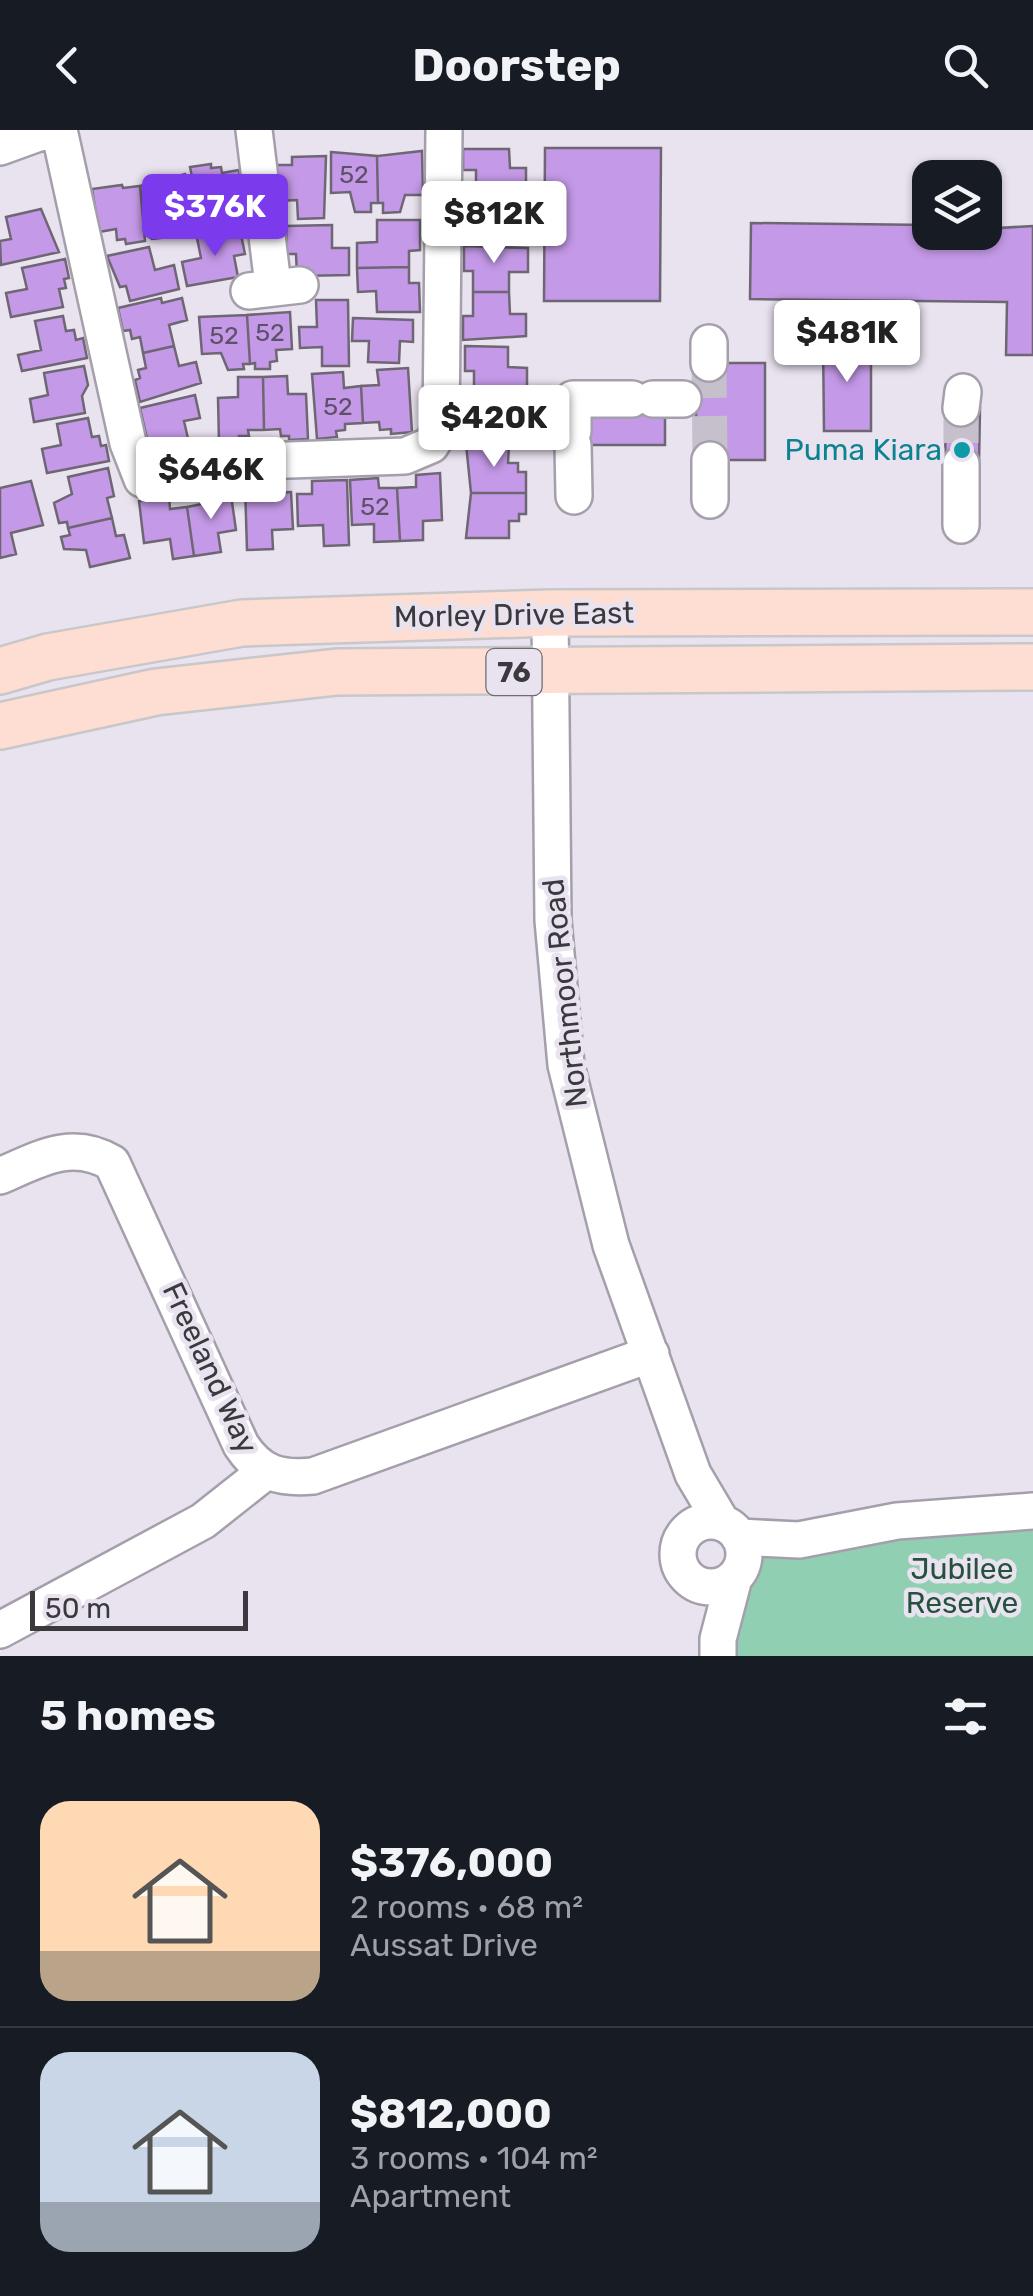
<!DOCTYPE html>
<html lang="en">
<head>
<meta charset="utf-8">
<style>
	:root { --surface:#171b24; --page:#20242c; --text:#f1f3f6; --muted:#9ea1a6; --line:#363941; --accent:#7c3aed }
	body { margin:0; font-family:Rubik,sans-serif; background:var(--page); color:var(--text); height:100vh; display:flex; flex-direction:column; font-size:38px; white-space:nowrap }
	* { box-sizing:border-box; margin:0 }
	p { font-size:32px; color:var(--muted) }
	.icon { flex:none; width:55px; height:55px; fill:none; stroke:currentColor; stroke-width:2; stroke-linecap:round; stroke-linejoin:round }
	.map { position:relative; height:1526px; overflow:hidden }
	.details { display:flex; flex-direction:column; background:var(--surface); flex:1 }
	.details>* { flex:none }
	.tools { position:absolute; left:912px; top:30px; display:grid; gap:20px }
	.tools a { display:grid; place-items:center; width:90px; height:90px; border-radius:20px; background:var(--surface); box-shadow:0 2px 8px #0004; font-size:50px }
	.scale { position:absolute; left:30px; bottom:25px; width:218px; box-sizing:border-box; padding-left:10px; border:5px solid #3b383e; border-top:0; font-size:28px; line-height:35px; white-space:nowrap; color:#3b383e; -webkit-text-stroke:8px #e9e2ef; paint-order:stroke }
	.price { position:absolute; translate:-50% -85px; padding:0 22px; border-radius:10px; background:#fff; color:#222; font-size:32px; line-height:65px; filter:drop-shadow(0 2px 5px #0008) }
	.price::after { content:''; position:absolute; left:50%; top:60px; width:30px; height:22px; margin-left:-15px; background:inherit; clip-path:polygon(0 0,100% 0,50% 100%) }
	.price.active { background:var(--accent); color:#fff }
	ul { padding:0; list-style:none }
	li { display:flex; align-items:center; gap:30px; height:250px; padding:0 40px }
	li+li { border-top:2px solid var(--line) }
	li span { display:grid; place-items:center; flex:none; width:280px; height:200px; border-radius:30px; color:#555 }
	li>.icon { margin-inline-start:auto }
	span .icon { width:120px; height:120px; fill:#fffc; stroke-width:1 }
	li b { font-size:42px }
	h2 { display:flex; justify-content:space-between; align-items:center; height:120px; padding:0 40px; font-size:42px }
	header { display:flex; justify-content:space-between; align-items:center; height:130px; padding:0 40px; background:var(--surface); font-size:45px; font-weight:700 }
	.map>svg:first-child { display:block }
</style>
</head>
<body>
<header><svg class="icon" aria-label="back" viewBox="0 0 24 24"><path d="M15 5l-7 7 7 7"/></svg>Doorstep<svg class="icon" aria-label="search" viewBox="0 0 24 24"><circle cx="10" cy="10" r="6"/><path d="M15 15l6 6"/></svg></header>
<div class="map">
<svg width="1033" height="1526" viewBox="0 0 1033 1526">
	<rect width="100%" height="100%" fill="#e9e2ef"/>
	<path fill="#91cfb2" d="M1033,1381V1526H718L741,1437L799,1410Z"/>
	<path fill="#c499e7" stroke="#6e6773" stroke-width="2.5" d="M545,18H661L660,171H544Z
		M463,19H509L510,38H526V64L476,65V40H463Z
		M422,21L423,65H405L400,82L383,83V73H378L377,26Z
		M331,22L377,26L378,73H371V82H355L350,62L331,63Z
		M326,26L324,88L298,89L297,70L277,71L276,35H292V27Z
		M211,34V38L221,37L222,43L239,40L244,74L223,77L225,96L203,99L190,37Z
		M185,44L192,84L173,87L175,100L169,101L170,107L152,109L147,105L140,56Z
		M122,55L123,58L140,56L145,111L126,114L125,109L117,110L116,99L99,102L92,59Z
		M526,64L527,90H509L510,111H464V86H476V65Z
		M41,79L59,122L1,135L0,111L11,109L6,87Z
		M377,90H420V120L409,121V137L357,138V113L377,112Z
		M751,93L930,95V102L1033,96V225H1006L1007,172L750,169Z
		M332,95V118H349V145L297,146L296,124H287L286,96Z
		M240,100L245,124L234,126L238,147L187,156L182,132L201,128L197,108Z
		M464,116L528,118V142H509V162H473V141H464Z
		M149,117L155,140L174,135L179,159L130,171L126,156L120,157L107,126Z
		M65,129L69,148L64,149L66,158L59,159L63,177L11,187L6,163L27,159L22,138Z
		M409,137V153H419L420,182H377L376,161L358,162L357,138Z
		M473,162H509L510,184H526V206L463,210V186H473Z
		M161,168L162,173L182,168L187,190L169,195L174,216L143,223L140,207L132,209L130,200L123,201L118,178Z
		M316,170H348L349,236H322V217L300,218L299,197H317Z
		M290,182L292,219L276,220L277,231L270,232V239H255V233L250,234L247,185Z
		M247,185L250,234H243L244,239L228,240L221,223L202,224L199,187Z
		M63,186L66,201L74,200L76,210L83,208L87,228L22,241L18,225L41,220L35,191Z
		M353,188L413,190V212L400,211L399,233L368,232L369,211H352Z
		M823,209H871V301H824Z
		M174,216L179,236L196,232L201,253L140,272L135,250L140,248L138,240L146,238L143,223Z
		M465,216L508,217V237L527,238V263H474V241H465Z
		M696,233H765V330H696Z
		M84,236L88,255L82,266L85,283L34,292L30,269L48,265L44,243Z
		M408,238L412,302L391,304V299L380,300L379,292L363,293L361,256L379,255L377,240Z
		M343,242L344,258L361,256L363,293L345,294V300L336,301L337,307L317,309L312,244Z
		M287,246L288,264H306L308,309L289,310V306H281L280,299L264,300L263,247Z
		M238,247H263L264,300H248L249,306H239V312L219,313L218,268L238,267Z
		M632,253H653L665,276V315H571L575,274Z
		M474,263H527V287H508V310H463V288H474Z
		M195,265L200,288L184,291L189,313L150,322L140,278Z
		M946,278H980L979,334H945Z
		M88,288L92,307L99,306L101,316L106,315L109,331L47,343L42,319L61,315L57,294Z
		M466,314L509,315L508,333H518V342H526V363H471Z
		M108,338L114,366L107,368L112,388L68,398L67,392L59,393L54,373L72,364L68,347Z
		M440,343L442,390L423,391V410L400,411L397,358L416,357V345Z
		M378,348L379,358H397L400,411L374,412V394L352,395L350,350Z
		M347,350L349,415L324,416L323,395L298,396L297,364H312V351Z
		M31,351L43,395L11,403L16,424L0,428V358Z
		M264,354V363L291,362L293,399L272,400L273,419L247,420L245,355Z
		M230,358L236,400L218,403L221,422L194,426L187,377L207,373L205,362Z
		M471,363H526V384H519V391H509V408H466Z
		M169,367L170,379L187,377L194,426L173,429L170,409L144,413L139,371Z
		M112,388L116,406L124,405L130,428L90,437L86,420L64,419L61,407L70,405L68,398Z"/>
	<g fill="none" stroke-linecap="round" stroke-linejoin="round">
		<path stroke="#c6c0cc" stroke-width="35" stroke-dasharray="35 18" stroke-linecap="butt" d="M709,233L710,330
			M961,278V334"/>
		<g stroke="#a59fab" stroke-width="40">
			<path id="minor" d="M59,0L128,313L142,349L234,332L405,326L431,315L441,298L444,0
				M254,0L273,155
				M0,17L47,0
				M249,161L300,155
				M709,213V233
				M653,269H683
				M961,278L963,262
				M573,301V269H632
				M573,315L574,366
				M710,330V370
				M961,334V395
				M550,483L553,790L566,935L611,1115L693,1344L722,1393
				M0,1046C39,1029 72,1009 112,1033L241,1315C260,1344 280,1349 313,1346L651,1224
				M678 1424a33 33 0 1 1 66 0a33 33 0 1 1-66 0Z
				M739,1407L799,1410L897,1391L1033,1381
				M0,1500L203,1391L265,1342
				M718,1526V1509L734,1448"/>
		</g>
		<g stroke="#c8c7c9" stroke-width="50">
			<path id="major" d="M0,541L48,527L242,493L550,483L1033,482
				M0,596L156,562L337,542L1033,537"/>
		</g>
		<use href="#minor" stroke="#fff" stroke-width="35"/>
		<use href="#major" stroke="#feddd2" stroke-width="45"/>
	</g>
	<circle fill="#0f9aa8" stroke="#e9e2ef" stroke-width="4" cx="962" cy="320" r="10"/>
	<g text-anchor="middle" stroke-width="9" stroke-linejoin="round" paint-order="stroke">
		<g font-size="25" fill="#5d5068">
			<text x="354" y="53">52</text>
			<text x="270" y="211">52</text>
			<text x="224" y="214">52</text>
			<text x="338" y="285">52</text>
			<text x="375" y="385">52</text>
		</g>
		<rect fill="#e9e2ef" stroke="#6f6b73" stroke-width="2.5" x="486.5" y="519" width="55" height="46" rx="8"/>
		<g font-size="28" font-weight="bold" fill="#3b383e">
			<text x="514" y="552">76</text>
		</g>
		<g font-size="30" fill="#0d838f" stroke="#e9e2ef" text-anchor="end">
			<text x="942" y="330">Puma Kiara</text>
		</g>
		<g font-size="30" fill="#3b383e" stroke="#e9e2ef">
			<text transform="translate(514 485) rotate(-1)" y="10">Morley Drive East</text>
			<text transform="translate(565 863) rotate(-96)" y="10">Northmoor Road</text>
			<text transform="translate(210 1238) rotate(65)" y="10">Freeland Way</text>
		</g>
		<g font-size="30" fill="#25513e" stroke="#e9e2ef">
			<text x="962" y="1449">Jubilee<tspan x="962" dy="34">Reserve</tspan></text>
		</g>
	</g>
</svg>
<div class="tools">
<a><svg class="icon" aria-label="layers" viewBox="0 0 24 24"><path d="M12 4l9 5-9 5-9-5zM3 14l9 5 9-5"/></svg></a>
</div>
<div class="scale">50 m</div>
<b class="price active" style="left:215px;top:129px">$376K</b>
<b class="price" style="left:494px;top:136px">$812K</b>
<b class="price" style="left:847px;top:255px">$481K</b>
<b class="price" style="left:494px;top:340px">$420K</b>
<b class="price" style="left:211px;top:392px">$646K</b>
</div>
<section class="details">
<h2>5 homes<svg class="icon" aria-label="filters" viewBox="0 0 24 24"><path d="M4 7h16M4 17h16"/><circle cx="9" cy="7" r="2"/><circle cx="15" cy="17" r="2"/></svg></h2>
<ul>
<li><span style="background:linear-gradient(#ffd9b3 75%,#b9a48a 0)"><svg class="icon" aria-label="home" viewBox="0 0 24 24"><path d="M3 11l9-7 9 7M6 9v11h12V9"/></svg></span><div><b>$376,000</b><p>2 rooms · 68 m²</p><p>Aussat Drive</p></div></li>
<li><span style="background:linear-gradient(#c9d6e8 75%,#9aa5b1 0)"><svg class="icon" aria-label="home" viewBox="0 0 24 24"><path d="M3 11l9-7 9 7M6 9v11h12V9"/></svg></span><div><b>$812,000</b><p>3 rooms · 104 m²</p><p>Apartment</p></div></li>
</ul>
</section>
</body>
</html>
